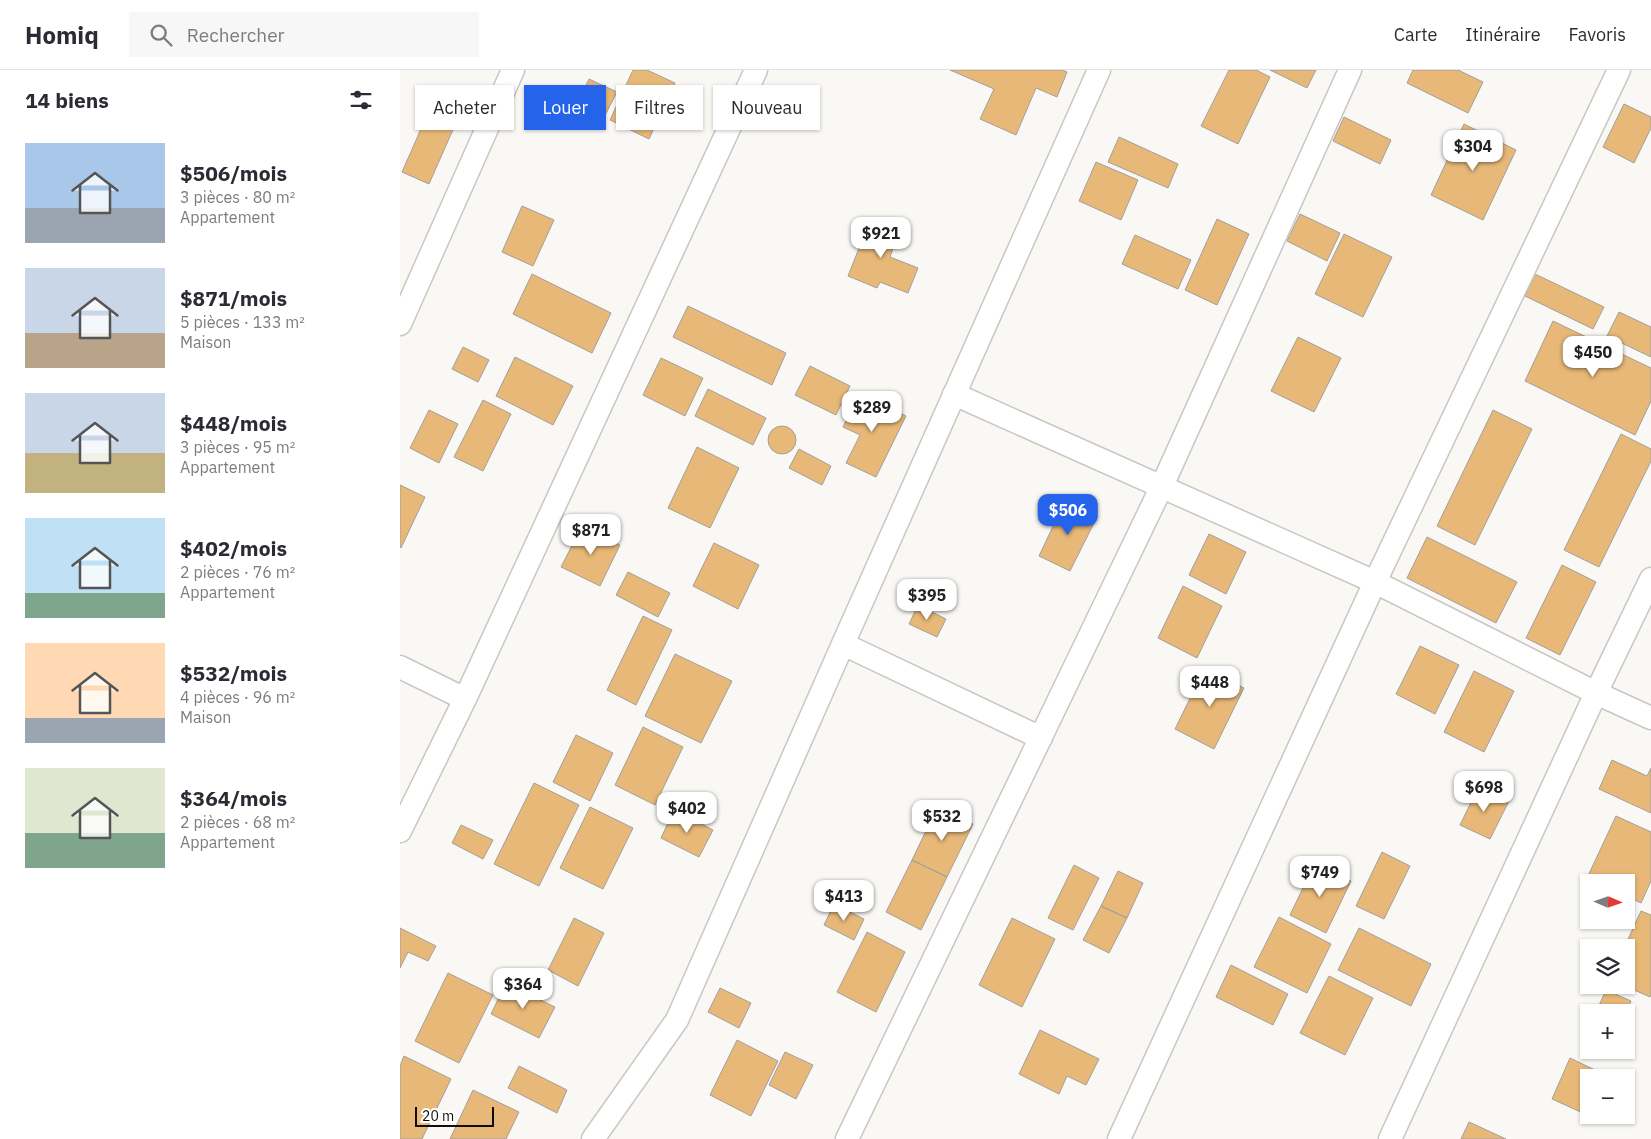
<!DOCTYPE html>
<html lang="fr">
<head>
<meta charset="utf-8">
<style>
	:root { --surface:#fff; --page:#f7f7f7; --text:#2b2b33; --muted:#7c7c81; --line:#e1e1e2; --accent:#2563eb }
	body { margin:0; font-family:"IBM Plex Sans",sans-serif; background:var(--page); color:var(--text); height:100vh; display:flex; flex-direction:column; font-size:19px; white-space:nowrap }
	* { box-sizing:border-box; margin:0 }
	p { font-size:16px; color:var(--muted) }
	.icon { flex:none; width:28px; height:28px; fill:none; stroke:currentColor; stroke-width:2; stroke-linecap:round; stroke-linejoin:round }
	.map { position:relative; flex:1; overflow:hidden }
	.details { display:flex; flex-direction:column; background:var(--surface); width:400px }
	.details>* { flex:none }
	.hud { position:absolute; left:15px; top:15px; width:475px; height:45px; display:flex; gap:10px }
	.needle { width:32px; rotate:92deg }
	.buttons { position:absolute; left:1180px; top:804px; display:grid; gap:10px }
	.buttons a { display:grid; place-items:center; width:55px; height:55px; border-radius:0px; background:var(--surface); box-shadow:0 1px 4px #0004; font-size:25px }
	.scale { position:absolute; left:15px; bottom:12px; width:79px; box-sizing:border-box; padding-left:5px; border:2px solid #0f0e0d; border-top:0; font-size:14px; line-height:18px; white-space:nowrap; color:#0f0e0d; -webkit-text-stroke:4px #fff; paint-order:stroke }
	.price { position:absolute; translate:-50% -42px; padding:0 11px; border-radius:10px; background:#fff; color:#222; font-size:16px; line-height:32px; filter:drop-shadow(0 1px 2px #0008) }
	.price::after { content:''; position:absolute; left:50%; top:30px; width:15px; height:11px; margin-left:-8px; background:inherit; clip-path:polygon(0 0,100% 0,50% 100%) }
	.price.on { background:var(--accent); color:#fff }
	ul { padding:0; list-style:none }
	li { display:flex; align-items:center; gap:15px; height:125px; padding:0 25px }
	li span { display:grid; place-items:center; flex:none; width:140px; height:100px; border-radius:0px; color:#555 }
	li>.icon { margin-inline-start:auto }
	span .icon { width:60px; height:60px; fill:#fffc; stroke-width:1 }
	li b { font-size:21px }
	h2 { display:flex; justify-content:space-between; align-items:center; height:60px; padding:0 25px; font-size:21px }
	.pill { padding:0 18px; border-radius:0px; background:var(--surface); box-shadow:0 1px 4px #0004; font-size:18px; line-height:45px }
	.pill.on { background:var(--accent); color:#fff }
	header { display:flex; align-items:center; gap:30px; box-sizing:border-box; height:70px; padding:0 25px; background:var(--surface); border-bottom:1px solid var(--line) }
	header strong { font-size:24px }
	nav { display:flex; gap:28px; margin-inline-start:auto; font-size:18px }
	.search { width:350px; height:45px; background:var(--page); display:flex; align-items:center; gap:12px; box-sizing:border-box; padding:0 18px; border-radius:0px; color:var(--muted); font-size:19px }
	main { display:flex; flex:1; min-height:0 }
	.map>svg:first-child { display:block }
</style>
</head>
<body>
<header>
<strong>Homiq</strong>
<div class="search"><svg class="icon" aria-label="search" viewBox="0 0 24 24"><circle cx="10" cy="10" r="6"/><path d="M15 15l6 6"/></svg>Rechercher</div>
<nav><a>Carte</a><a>Itinéraire</a><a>Favoris</a></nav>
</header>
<main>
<section class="details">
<h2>14 biens<svg class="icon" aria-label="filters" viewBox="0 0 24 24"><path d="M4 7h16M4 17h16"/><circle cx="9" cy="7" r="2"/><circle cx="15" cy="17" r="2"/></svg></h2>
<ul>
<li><span style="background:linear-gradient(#a9c7e8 65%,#9aa5b1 0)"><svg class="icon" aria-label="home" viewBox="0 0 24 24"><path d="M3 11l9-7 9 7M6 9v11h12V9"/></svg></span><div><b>$506/mois</b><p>3 pièces · 80 m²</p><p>Appartement</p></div></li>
<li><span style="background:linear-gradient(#c9d6e8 65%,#b9a48a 0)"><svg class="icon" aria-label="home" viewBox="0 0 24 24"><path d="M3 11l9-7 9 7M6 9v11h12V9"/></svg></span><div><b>$871/mois</b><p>5 pièces · 133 m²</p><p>Maison</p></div></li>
<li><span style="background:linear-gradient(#c9d6e8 60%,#c2b280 0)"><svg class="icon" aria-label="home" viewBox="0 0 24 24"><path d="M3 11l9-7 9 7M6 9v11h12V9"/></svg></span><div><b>$448/mois</b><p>3 pièces · 95 m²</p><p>Appartement</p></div></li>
<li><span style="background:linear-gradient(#bfe0f5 75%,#7fa58c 0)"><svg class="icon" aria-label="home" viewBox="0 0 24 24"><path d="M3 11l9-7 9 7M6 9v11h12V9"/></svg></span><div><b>$402/mois</b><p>2 pièces · 76 m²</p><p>Appartement</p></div></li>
<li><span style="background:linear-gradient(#ffd9b3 75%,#9aa5b1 0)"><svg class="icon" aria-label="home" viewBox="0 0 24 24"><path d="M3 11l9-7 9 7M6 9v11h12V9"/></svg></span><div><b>$532/mois</b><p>4 pièces · 96 m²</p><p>Maison</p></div></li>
<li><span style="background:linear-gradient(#dfe7d0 65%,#7fa58c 0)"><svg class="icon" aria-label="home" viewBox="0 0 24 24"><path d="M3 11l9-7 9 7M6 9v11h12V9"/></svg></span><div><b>$364/mois</b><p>2 pièces · 68 m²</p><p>Appartement</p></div></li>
</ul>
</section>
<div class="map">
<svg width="1251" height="1069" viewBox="0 0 1251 1069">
	<rect width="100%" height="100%" fill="#faf8f5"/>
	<path fill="#e7b877" stroke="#a29f9d" d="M233,0H247L275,13L249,69L210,50Z
		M550,0H662L667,2L657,27L636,18L616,65L580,49L594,19Z
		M829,0H856L870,7L838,74L801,56Z
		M870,0H916L907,18Z
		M1013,0H1058L1083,12L1068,43L1007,13Z
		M189,9L217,22L200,55L173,41Z
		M32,34L59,46L29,114L2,102Z
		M1224,34L1251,47V58L1234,93L1203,77Z
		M944,47L991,70L980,94L933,71Z
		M1064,54L1116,80L1083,150L1031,125Z
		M719,67L778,94L768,118L708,92Z
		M696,92L738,110L721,150L679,131Z
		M122,136L154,150L133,196L102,182Z
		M900,144L940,163L927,191L887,171Z
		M471,148L500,159L490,187L518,198L508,223L480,212L477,218L448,206Z
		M817,149L849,164L817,235L785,220Z
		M944,164L992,187L963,247L915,224Z
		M735,165L791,190L778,219L722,194Z
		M132,204L211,243L192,283L113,244Z
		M1135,204L1204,237L1193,259L1125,226Z
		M288,236L386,283L372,315L273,267Z
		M1219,242L1251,257V287L1207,266Z
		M1153,251L1251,298V331L1235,365L1125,311Z
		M898,267L941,288L914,342L871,321Z
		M63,277L89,290L78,312L52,299Z
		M115,287L173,316L153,355L96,326Z
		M261,288L303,308L285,346L243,325Z
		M410,296L450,316L436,345L395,325Z
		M308,319L366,348L353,375L295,346Z
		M460,323L506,346L476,407L446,393L460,365L443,357Z
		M83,330L111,344L83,401L54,387Z
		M29,340L58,354L39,393L10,378Z
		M1093,340L1132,359L1075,475L1037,456Z
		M368 370a14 14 0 1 1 28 0a14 14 0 1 1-28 0Z
		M1221,364L1251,379V391L1199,497L1164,480Z
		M297,377L339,398L310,458L268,438Z
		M399,379L431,396L422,415L389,398Z
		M0,415L25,427L1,478L0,477Z
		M665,431L697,447L670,501L639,486Z
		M182,456L220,475L200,516L161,497Z
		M809,464L846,482L826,524L789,505Z
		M1027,467L1117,512L1096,553L1007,508Z
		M314,473L359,495L338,539L293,516Z
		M1162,495L1196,512L1160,585L1126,568Z
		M228,502L270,523L258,547L216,525Z
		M783,516L822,536L797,588L758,568Z
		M518,535L546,549L537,567L509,554Z
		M243,546L272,560L236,635L207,620Z
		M1020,576L1059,595L1035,644L996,624Z
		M275,584L332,611L301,673L245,646Z
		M805,598L844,618L814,679L775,659Z
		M1074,601L1114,621L1084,682L1044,662Z
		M243,657L283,677L255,735L215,715Z
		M176,665L213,683L190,731L153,712Z
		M1212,690L1247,706L1251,698V743L1199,719Z
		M134,713L179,735L139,816L94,794Z
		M1079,716L1109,731L1090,769L1060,755Z
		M538,736L573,754L547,807L512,790Z
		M190,737L233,758L203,819L160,798Z
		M274,740L313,760L299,787L261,768Z
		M1216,746L1251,762V811L1241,833L1226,826V812H1196L1187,808Z
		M61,755L93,770L83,789L52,773Z
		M982,782L1010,796L984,849L956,836Z
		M512,790L547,807L521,860L486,842Z
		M915,793L951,811L926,863L890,845Z
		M674,795L699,808L673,860L648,848Z
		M718,801L743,813L727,848L701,836Z
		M434,834L464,849L454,870L424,855Z
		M701,836L727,848L709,883L683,870Z
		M1241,841L1251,845V924L1250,927L1223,915H1226V878H1224Z
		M879,847L931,874L907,923L854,897Z
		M174,848L204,863L178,916L148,900Z
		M612,848L655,869L622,937L579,915Z
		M0,858L36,876L28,891L8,882L0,898Z
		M959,858L1031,894L1011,936L938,900Z
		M467,862L505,882L476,942L437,922Z
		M831,895L888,924L873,955L816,927Z
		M48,903L93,925L59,993L15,971Z
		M929,906L973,928L945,985L900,963Z
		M106,913L155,937L139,968L91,944Z
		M320,918L351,933L339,958L308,942Z
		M1206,920L1231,931L1226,942H1196Z
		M1189,958V975L1182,972Z
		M640,960L699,989L686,1015L667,1006L659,1024L619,1004Z
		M337,970L378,991L351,1046L310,1025Z
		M385,982L413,995L396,1029L369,1015Z
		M4,986L51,1009L22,1069H0V996Z
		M1170,988L1212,1008H1189V1045H1195L1194,1048L1152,1029Z
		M119,996L167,1020L157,1043L108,1018Z
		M73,1020L119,1042L106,1069H50Z
		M1069,1052L1106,1069H1061Z"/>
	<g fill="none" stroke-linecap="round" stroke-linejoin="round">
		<g stroke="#c9c7c4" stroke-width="25">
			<path id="minor" d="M0,254L113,0
				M554,324L975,512L1196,623L1251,648
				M443,574L641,668
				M0,597L65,629
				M0,761L65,629L356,0
				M193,1069L277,950L443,574L699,0
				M447,1069L762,416L950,0
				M719,1069L975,512L1219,0
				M990,1069L1196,623L1251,509"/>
		</g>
		<use href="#minor" stroke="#fff" stroke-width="22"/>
	</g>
</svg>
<div class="buttons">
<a><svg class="needle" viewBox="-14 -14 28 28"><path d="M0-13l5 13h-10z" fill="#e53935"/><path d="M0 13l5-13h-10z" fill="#7c7c81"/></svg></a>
<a><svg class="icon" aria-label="layers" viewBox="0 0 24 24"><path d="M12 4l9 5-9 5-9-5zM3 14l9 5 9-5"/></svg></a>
<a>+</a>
<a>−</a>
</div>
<div class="scale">20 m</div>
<b class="price" style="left:1073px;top:102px">$304</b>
<b class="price" style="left:481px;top:189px">$921</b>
<b class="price" style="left:1193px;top:308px">$450</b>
<b class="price" style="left:472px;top:363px">$289</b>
<b class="price on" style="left:668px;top:466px">$506</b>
<b class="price" style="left:191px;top:486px">$871</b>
<b class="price" style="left:527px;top:551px">$395</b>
<b class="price" style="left:810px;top:638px">$448</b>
<b class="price" style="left:1084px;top:743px">$698</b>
<b class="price" style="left:287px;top:764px">$402</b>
<b class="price" style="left:542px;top:772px">$532</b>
<b class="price" style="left:920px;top:828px">$749</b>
<b class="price" style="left:444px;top:852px">$413</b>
<b class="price" style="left:123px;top:940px">$364</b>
<div class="hud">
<a class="pill">Acheter</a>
<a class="pill on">Louer</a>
<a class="pill">Filtres</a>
<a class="pill">Nouveau</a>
</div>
</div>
</main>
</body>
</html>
